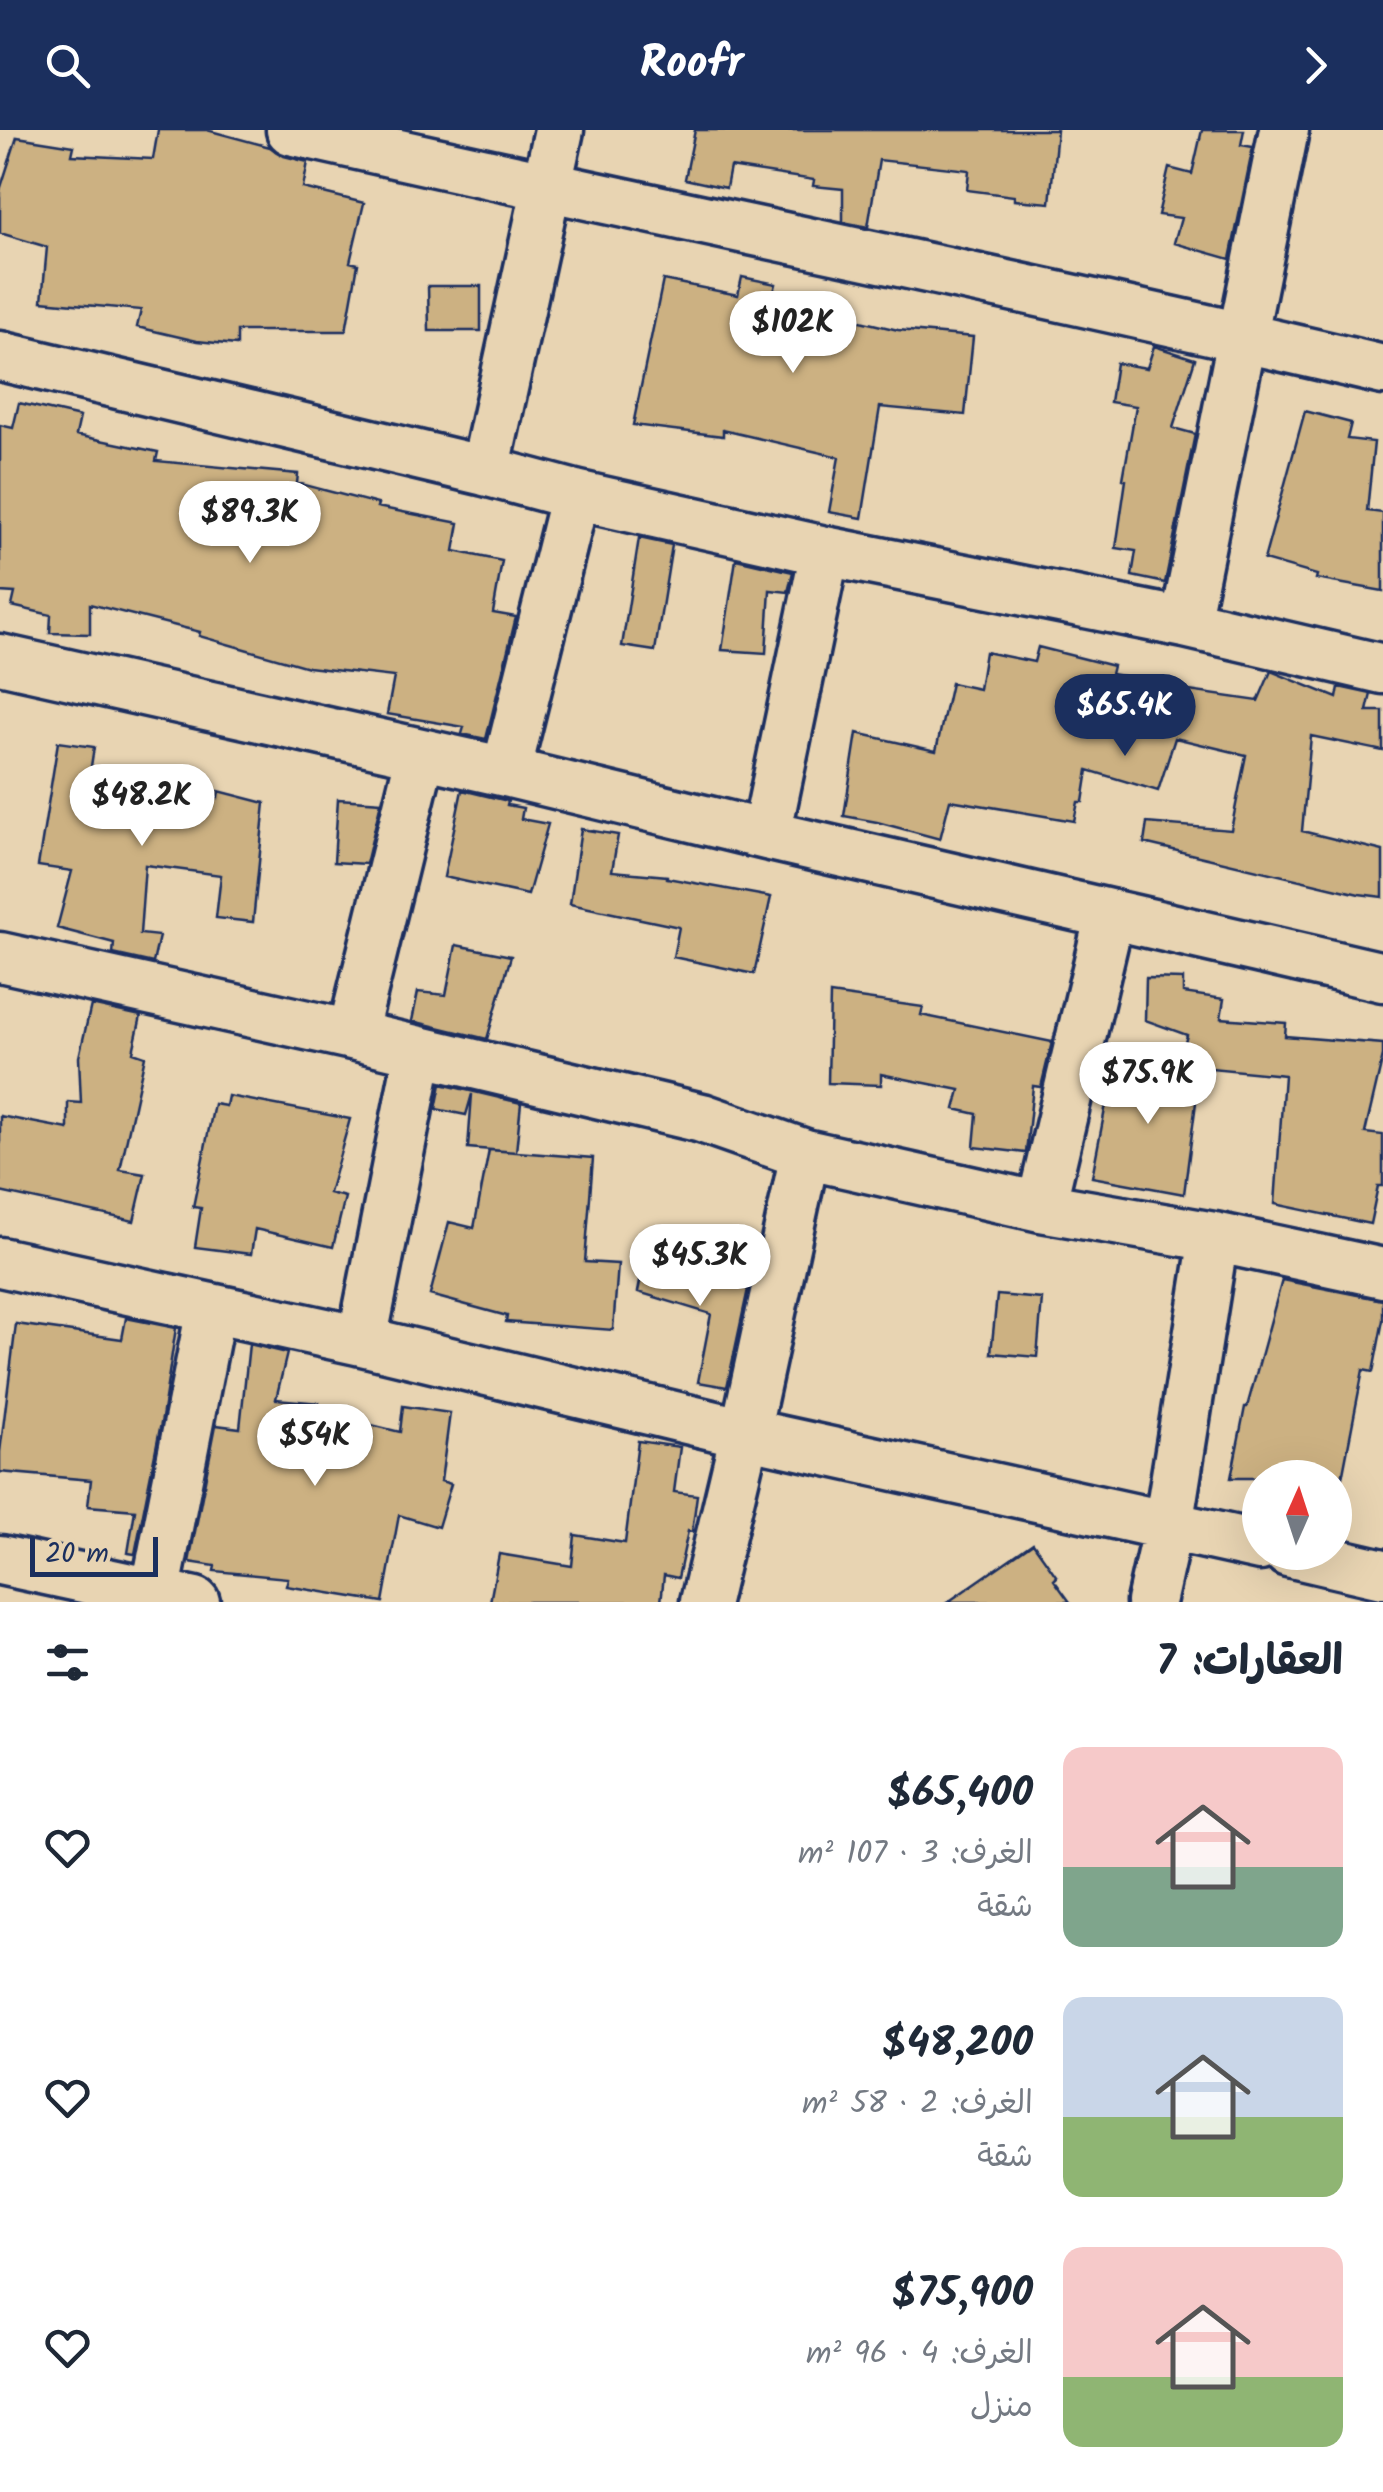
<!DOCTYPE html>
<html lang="ar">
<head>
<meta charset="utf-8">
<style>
	:root { --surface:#fff; --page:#f6f6f7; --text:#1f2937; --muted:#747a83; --accent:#1b2f5e }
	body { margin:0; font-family:Kalam,"Playpen Sans Arabic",sans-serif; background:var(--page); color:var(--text); direction:rtl; height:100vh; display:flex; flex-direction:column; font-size:38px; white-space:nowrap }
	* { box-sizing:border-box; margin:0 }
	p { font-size:32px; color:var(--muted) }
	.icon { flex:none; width:55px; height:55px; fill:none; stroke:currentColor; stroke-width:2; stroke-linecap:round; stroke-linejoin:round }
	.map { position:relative; height:1472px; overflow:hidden; direction:ltr }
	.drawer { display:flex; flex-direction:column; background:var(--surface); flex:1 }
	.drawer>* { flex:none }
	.needle { width:65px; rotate:3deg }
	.controls { position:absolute; left:1242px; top:1330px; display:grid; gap:20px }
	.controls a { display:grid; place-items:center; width:110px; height:110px; border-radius:50%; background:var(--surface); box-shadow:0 10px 40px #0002; font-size:50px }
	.scale { position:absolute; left:30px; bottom:25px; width:128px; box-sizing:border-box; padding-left:10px; border:5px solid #1b2f5e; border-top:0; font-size:28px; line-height:35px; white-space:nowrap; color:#1b2f5e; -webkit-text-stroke:8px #e8d4b2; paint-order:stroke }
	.price { position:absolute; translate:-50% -85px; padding:0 22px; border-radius:35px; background:#fff; color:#222; font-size:32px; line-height:65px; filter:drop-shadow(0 2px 5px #0008) }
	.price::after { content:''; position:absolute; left:50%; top:60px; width:30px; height:22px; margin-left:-15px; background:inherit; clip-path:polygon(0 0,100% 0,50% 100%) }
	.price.selected { background:var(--accent); color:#fff }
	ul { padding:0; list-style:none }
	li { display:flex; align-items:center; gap:30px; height:250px; padding:0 40px }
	li span { display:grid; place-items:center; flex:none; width:280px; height:200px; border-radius:20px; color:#555 }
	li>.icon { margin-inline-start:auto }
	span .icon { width:120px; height:120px; fill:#fffc; stroke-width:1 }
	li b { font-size:42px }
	h2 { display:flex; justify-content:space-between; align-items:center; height:120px; padding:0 40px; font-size:42px }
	header { display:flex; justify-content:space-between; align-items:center; height:130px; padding:0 40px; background:var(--accent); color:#fff; font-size:45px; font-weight:700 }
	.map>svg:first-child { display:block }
</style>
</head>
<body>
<header><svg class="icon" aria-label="forward" viewBox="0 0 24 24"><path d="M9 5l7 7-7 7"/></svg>Roofr<svg class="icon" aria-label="search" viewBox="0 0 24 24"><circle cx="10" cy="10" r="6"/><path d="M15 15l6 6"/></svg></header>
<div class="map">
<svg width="1383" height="1472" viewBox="0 0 1383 1472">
	<rect width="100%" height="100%" fill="#e8d4b2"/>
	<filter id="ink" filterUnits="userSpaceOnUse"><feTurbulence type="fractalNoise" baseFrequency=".01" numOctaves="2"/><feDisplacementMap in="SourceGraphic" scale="20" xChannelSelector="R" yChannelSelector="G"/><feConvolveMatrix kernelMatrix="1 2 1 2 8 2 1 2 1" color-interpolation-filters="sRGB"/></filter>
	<g filter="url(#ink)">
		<path fill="#ccb182" stroke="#1b2f5e" stroke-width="2.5" d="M158,0H207L270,17L284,26L308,32L303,58L364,73L350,132L358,134L346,201H237V215L197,211L137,197L141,180L42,171L47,117L0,103V60L17,7L74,16L72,25L153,29Z
			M695,0H1057L1050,73L1014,70V66L967,60L969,40L879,30L868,97L843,92V59L813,56L814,50L730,37L726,58L685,49Z
			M1202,0H1244L1241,15L1253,17L1230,129L1174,113L1181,88L1158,85L1169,38L1192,44Z
			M742,147L776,154L772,170L898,200L973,207L965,285L880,277L862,388L829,382L839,327L723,300V306L633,295L663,150L738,165Z
			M428,156H481V201H429Z
			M1154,216L1195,229L1173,298L1195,304L1165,453L1132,446L1136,421L1116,418L1126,350L1123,349L1136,276L1110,272L1116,233L1147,238Z
			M19,273L80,287L76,305L158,322L156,331L298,344L297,353L378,374L377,377L459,393L454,421L502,431L493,483L516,487L486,609L462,604L464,597L387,584L394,547L308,537L199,506L200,502L90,474V504L50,503L51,485L12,476L15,463L0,462V295L13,298Z
			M1305,281L1351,293L1347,309L1374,312L1367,381L1383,383V461L1316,449L1317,445L1264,430Z
			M639,408L672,415L655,521L622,516Z
			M736,429L793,442L788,462L770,460L766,523L722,520Z
			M1038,517L1113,536L1111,544L1183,556L1182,560L1258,571L1271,541L1337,568L1339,557L1371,564L1367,581H1383V621L1311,606L1302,701L1383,721V767L1359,764L1144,713L1147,693L1231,700L1246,625L1175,608L1158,661L1088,640L1083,672H1078L1074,691L950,670L940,709L877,692L844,686L857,603L936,621L951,553L979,559L985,522L1034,532Z
			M58,612L94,617L89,649L218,668L219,661L265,673L253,792L216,788L221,745L145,735L140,804L159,806L153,833L113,824L114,813L57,798L72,741L38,736Z
			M462,660L508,671L507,675L523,678L521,689L548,694L528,765L444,747Z
			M338,669L381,672L366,734L334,732Z
			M581,699L618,705L612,741L667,746V748L771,767L754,844L673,827L679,797L570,774Z
			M456,815L511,826L487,909L412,891L418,862L446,865Z
			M1146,848L1183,849V863L1224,869L1221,888L1286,893L1285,906L1383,914V926L1365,1003L1383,1005V1056H1378L1370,1094L1275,1074L1284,945L1179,935L1187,905L1145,890Z
			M830,864L923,877L921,885L1052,912L1041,957L1033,956L1026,1023L974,1017L977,984L955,979L960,960L881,944V955L828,953Z
			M91,875L141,886L133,922L145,926L120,1040L145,1044L134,1091L0,1062V986L68,999V972L81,973L79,927Z
			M1144,930L1200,942L1184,1064L1092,1047L1113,938L1125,940L1126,932L1144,934Z
			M441,954L521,973L516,1022L468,1018L472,964L466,985L436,979Z
			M228,966L350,989L329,1063L345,1067L333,1117L255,1099L251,1124L195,1117L201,1078L193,1077L214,974L226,976Z
			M489,1020L593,1028L585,1132L618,1134L613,1200L506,1192L507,1186L430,1165L449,1092L474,1098Z
			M649,1119L705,1137L700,1151L748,1159L727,1257L698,1252L711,1184L638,1162L642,1142L646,1143Z
			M1282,1150L1383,1170V1190L1373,1242L1363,1240L1342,1348H1231L1245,1277H1247Z
			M997,1165L1042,1169L1037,1227L991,1223Z
			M126,1188L176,1198L162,1288L135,1424L128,1423L135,1380L88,1376L91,1350L0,1342V1322L16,1194L122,1209Z
			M249,1214L287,1223L276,1269L319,1273L318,1282L400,1302L403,1276L450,1283L441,1351L451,1354L438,1397L399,1385L383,1472L286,1456L288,1448L214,1441L215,1436L189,1432L216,1295L240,1298Z
			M638,1311L680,1317L674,1362L697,1365L692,1402L688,1401L678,1448L664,1445L661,1472H490L499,1424L572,1436L575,1405L625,1413Z
			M1033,1413L1057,1447L1054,1450L1070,1472H948Z"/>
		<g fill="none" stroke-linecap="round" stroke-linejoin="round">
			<g stroke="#1b2f5e" stroke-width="55">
				<path id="street" d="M291,0C654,82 1020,154 1383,240
					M0,226L485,341L575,365L825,421L1185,493L1383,539
					M485,341L559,0
					M1185,493L1284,0
					M0,529L506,642L766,705L1383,847
					M506,642L575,365
					M766,705L825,421
					M0,827L352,905L702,988L805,1024L1041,1077L1214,1107L1383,1143
					M352,905L421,623
					M1041,1077L1110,784
					M0,1132L362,1211L745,1303L1260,1416
					M362,1211L419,922
					M1288,1422L1383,1444
					M0,1430L195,1472
					M155,1464L211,1179
					M705,1472L745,1303L805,1024
					M1151,1472L1168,1396L1214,1107"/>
			</g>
			<use href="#street" stroke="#e8d4b2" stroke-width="48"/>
		</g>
	</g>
</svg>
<div class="controls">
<a><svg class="needle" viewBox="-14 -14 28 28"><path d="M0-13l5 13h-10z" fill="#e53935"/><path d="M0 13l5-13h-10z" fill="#747a83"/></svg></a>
</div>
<div class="scale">20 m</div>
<b class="price" style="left:793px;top:246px">$102K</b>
<b class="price" style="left:250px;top:436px">$89.3K</b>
<b class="price selected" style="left:1125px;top:629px">$65.4K</b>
<b class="price" style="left:142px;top:719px">$48.2K</b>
<b class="price" style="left:1148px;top:997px">$75.9K</b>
<b class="price" style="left:700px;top:1179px">$45.3K</b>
<b class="price" style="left:315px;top:1359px">$54K</b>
</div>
<section class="drawer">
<h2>العقارات: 7<svg class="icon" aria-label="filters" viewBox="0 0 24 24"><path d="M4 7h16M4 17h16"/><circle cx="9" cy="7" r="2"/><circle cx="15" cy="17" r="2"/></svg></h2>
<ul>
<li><span style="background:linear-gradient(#f6c9c9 60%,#7fa58c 0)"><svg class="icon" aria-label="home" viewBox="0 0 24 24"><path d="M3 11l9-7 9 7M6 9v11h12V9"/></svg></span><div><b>$65,400</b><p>الغرف: 3 · 107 m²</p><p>شقة</p></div><svg class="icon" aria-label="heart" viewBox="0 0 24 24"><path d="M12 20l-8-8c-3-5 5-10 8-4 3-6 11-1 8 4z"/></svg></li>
<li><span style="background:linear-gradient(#c9d6e8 60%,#8fb573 0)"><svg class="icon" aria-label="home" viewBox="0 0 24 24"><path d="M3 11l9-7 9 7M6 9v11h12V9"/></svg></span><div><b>$48,200</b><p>الغرف: 2 · 58 m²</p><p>شقة</p></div><svg class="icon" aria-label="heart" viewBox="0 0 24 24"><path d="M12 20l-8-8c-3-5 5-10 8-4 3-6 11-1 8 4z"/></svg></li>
<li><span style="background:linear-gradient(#f6c9c9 65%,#8fb573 0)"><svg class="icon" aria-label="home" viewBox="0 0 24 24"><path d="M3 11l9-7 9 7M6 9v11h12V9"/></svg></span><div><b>$75,900</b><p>الغرف: 4 · 96 m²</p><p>منزل</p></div><svg class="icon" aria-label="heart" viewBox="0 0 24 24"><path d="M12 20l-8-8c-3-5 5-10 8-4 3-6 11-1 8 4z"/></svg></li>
</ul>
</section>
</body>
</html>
